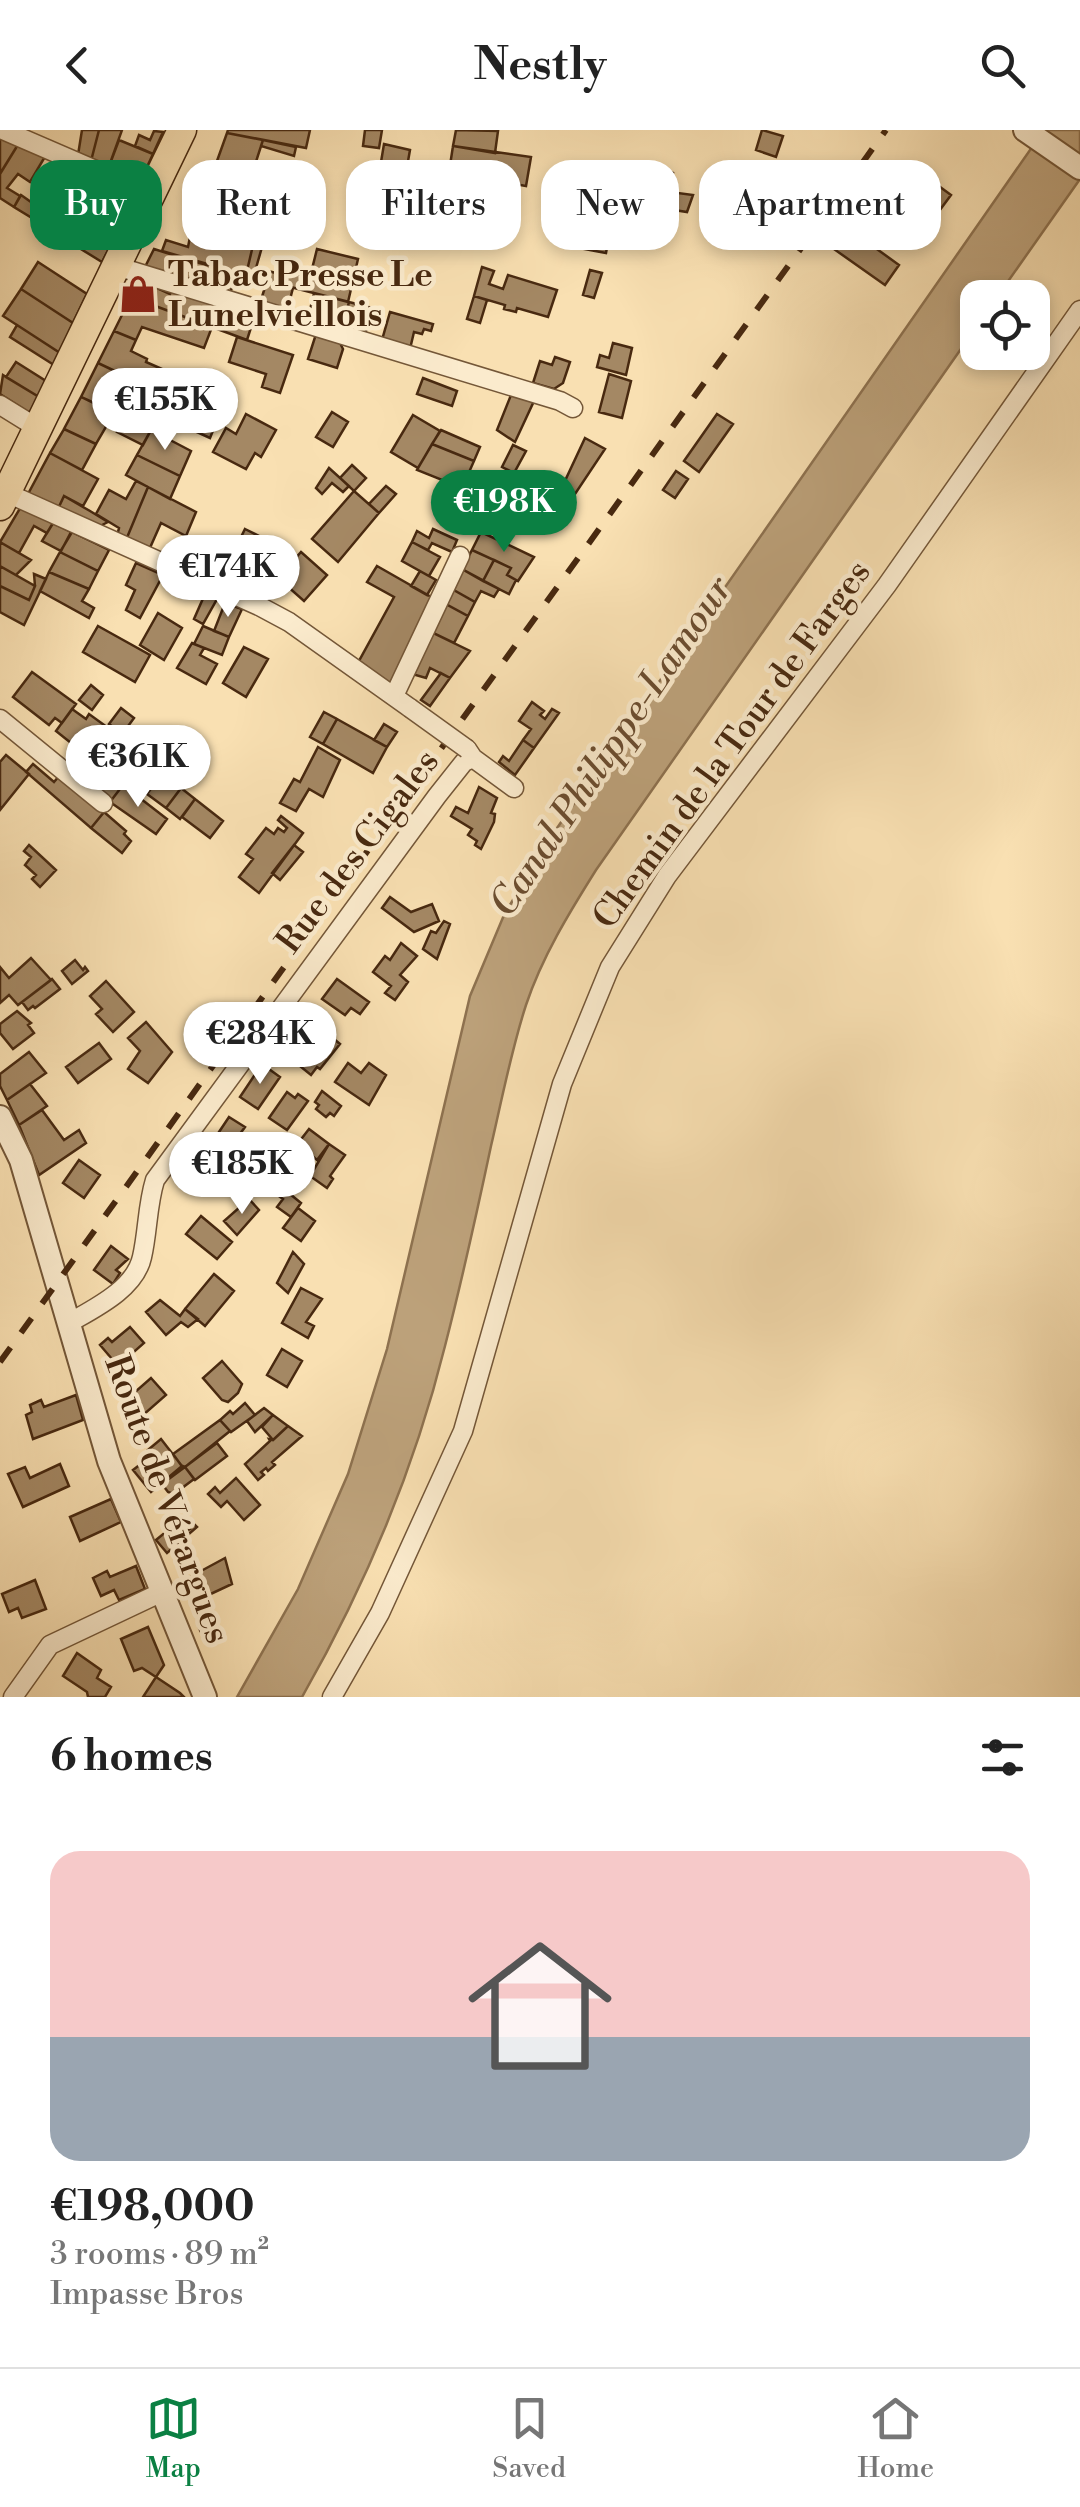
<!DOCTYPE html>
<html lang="en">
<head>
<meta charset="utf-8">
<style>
	:root { --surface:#fff; --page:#f2f2f2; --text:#222; --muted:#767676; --line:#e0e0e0; --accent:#0b8043 }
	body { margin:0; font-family:"Libre Bodoni",serif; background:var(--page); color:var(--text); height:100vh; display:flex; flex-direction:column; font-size:38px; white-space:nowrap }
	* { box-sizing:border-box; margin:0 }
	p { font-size:32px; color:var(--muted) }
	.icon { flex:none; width:55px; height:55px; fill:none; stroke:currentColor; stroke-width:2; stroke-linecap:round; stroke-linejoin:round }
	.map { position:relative; height:1567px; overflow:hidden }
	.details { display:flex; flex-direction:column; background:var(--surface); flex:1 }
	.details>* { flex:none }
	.hud { position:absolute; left:30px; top:30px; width:1020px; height:90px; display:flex; gap:20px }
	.tools { position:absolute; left:960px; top:150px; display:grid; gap:20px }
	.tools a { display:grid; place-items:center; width:90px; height:90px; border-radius:20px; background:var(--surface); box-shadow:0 5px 15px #0003; font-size:50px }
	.price { position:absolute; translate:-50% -85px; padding:0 22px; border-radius:35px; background:#fff; color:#222; font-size:32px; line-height:65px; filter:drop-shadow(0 2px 5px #0008) }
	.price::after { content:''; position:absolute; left:50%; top:60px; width:30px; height:22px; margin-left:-15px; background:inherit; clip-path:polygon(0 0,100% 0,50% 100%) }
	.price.current { background:var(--accent); color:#fff }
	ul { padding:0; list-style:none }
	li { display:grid; align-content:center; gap:20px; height:530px; padding:0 50px }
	li span { display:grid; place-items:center; height:310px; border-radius:30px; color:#555 }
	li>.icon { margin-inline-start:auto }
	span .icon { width:180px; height:180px; fill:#fffc; stroke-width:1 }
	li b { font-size:42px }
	h2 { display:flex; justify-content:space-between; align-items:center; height:120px; padding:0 50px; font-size:42px }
	.tag { padding:0 35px; border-radius:30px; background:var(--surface); box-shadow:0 5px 15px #0003; font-size:35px; line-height:90px }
	.tag.current { background:var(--accent); color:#fff }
	header { display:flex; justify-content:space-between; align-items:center; height:130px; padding:0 50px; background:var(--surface); font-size:45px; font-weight:800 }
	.menu { display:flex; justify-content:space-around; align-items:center; height:140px; border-top:2px solid var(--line); background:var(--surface); font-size:28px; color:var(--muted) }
	.menu a { display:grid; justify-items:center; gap:5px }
	.menu .current { color:var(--accent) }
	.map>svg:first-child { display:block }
</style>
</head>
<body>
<header><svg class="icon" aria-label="back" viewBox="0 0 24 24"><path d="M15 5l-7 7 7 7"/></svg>Nestly<svg class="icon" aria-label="search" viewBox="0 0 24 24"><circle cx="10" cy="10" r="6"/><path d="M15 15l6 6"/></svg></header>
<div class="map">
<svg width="1080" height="1567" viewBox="0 0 1080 1567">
	<rect width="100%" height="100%" fill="#f9e0b2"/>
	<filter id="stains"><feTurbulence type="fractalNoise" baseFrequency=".002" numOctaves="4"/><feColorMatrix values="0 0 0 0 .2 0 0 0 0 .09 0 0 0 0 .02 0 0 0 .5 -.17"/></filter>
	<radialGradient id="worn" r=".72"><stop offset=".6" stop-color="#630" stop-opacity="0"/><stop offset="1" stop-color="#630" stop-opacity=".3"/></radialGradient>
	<path fill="#bda27b" stroke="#8e7250" stroke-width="2.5" d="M1044,0H1080V49L997,167L978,168L977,196L596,740C569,783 542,827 526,875C511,921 502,969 491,1016C477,1082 462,1150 445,1216C414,1341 366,1455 302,1567H237L298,1459L348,1344L387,1219L470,866L504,785L548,711Z"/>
	<path fill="#a48864" stroke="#482910" stroke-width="2.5" d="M82,0H99L91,31L78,25Z
		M99,0H122L108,39L91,31Z
		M228,0H310L306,18L227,3Z
		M365,0H382L379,18L363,16Z
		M456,0L498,1L495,23L453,16Z
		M762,0L783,6L776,27L756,20Z
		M154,1L163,2L153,24L135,16L139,5L150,10Z
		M227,3L263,10L252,44L277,52L278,47L315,54L311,78L208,56Z
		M0,5L19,13L1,42H0Z
		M119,10L153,24L140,52L108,39Z
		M263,10L296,17L294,26L261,16Z
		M19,13L46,25L30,52L18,44L7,58L20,66L14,77L0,68V44Z
		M384,14L410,20L407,37L381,32Z
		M453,16L531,27L526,56L449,42Z
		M67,33L105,50L90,83L74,74L79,63L56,52Z
		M383,36L419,43L414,69L432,72L429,90L374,79Z
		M743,38L763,47L755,66L760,69L758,75L761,77L756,89L732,78L740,60L734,58Z
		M662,40L673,43L670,62L693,65L687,82L655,77Z
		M105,50L135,64L119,97L102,88L110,75L96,69Z
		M591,50L607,53L603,73L587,70Z
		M932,51L951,65L931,92L912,79Z
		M871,52L895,70L890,78L865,60Z
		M202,54L264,68L257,100L217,91L215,102L192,97Z
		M861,57L890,78L879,93L850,73Z
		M21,65L38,77L32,88L14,77Z
		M570,76L613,83L606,123L563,115L565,103L572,104L575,89L568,87Z
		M90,82L119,97L111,115L82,99Z
		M838,91L899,135L885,155L824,112Z
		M192,97L254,111L246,145L162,121L166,110L188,117Z
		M68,99L80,105L82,99L111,115L102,132L63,108Z
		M254,111L262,117L256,138L280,144L278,154L246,145Z
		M154,119L189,130L183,149L145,137Z
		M317,119L358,129L348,172L283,155L286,142L310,147Z
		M189,130L236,143L230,164L183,149Z
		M38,132L87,164L73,193L21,159Z
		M482,137L494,141L489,154L503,159L508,145L557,160L548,187L517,178L516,182L504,179L505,175L474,166Z
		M590,140L602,143L594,168L583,165Z
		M139,148L160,155L159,159L170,164L173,156L255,185L247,210L131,167Z
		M267,151L293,158L287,181L260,173Z
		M21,159L73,193L60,223L3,186Z
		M314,163L349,172L342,198L308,188Z
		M474,166L487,170L480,193L467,189Z
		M131,167L212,197L204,218L142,197L136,210L114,201Z
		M349,172L372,178L365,205L342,198Z
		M390,182L433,194L431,201L424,199L422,204L414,202L410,219L382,210Z
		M17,195L60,223L54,235L10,207Z
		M114,201L136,210L131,221L147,229L146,232L194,253L183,274L98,233Z
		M316,204L339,211L343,219L337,238L308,229Z
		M237,207L293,225L280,263L262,257L266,244L229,232Z
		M613,213L632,218L626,245L597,237L600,225L609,228Z
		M555,227L570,232L563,253L554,259L533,253L540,231L552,235Z
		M16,232L46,251L39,267L6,247Z
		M98,233L157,261L148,284L108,266L103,277L81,267Z
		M609,244L631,251L622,288L599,282Z
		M3,245L39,267L31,284L0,264Z
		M423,248L457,261L452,276L417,264Z
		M511,265L534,271L515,312L497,300Z
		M81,267L114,283L96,314L64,299Z
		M176,271L218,288L210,308L179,294L184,285L174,281Z
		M332,282L348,292L333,317L316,307Z
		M246,284L276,300L261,327L255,323L246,339L213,322L226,298L236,304Z
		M717,284L733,294L699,342L684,331Z
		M413,285L440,301L418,338L391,322Z
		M125,287L151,300L143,315L117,302Z
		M64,299L96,314L82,340L50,323Z
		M151,300L191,321L180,346L137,325Z
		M441,300L480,317L474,331L432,314Z
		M585,308L605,319L553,397L497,374L510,350L556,370Z
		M432,314L474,331L462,358L417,340Z
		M513,315L526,321L514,343L502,337Z
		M50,323L98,349L83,376L64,366L57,381L28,364Z
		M137,325L180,346L170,369L126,345Z
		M352,335L366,348L354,361L340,348Z
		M329,338L349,356L343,362L332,353L322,364L316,358Z
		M676,341L688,349L675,368L663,360Z
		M468,345L486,352L480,366L462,358Z
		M136,351L148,357L126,410L117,406L119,398L96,384L109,360L126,369Z
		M386,356L396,364L379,383L369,374Z
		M148,357L196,382L186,406L161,393L149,420L126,410Z
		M354,361L379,383L338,432L312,409Z
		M64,366L90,381L108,392L98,397L57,381Z
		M22,375L55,390L47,403L34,396L19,423L0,412Z
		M53,393L71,402L61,421L42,411Z
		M245,399L263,408L258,417L267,421L259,438L264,441L251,461L222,446Z
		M433,399L457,410L452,422L432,413L428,420L412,412L417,401L429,408Z
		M72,402L109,420L98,441L60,422Z
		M481,402L534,427L518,451L507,445L511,438L472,420Z
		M0,412L31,430L16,445L0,436Z
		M412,412L440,427L429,446L402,431Z
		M472,420L494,430L483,451L462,439Z
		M60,422L98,441L89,459L49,442Z
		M301,422L327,445L304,471L278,448Z
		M494,430L511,438L507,445L516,450L509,464L483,451Z
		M136,433L163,445L140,488L126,480L135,460L126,455Z
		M0,436L35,456L29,470L0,456Z
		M377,436L433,468L391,555L359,531L394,467L367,452Z
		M462,439L499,459L494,467L481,461L475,472L452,459Z
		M420,441L436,450L427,465L411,456Z
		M49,442L89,459L82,471L94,478L89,488L40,461Z
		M34,444L46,449L24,495L0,482V456L29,470L35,456Z
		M452,459L475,472L468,486L444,473Z
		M205,464L217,469L203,494L194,489Z
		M225,473L242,479L229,507L214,501Z
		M444,473L468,486L454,513L429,501Z
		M158,483L182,498L164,530L140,515Z
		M98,496L150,525L135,552L83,522Z
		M203,496L229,507L222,525L194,514Z
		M429,501L470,521L450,548L430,538L426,548L412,544Z
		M192,513L204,518L200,525L217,534L206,554L177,538Z
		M244,517L268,529L246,567L223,553Z
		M32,542L76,574L62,593L55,588L49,595L13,567Z
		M441,543L450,548L430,576L421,570Z
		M91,555L103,565L92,580L79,570Z
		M532,572L544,581L540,585L545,589L552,579L559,583L534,618L523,610L531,599L519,591Z
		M121,578L134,588L99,636L91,629L99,619L78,604L71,613L56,601L72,579L86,589L89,584L111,600L113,597L109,594Z
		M324,582L337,589L323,614L310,607Z
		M337,589L387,617L373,643L323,614Z
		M384,594L397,602L387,617L374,610Z
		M523,610L534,618L515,645L499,632L503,626L509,631Z
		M117,611L129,626L113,646L99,636Z
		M318,617L340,630L323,667L309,659L296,681L280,673L294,649L300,652Z
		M135,618L162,638L157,645L130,625Z
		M6,625L29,644L0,680V632Z
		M130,625L157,645L145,660L117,641Z
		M33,634L54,652L60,645L105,681L91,698L26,642Z
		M164,641L182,657L166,678L147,664Z
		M107,642L123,655L110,672L93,658Z
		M123,655L167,689L156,704L110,672Z
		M479,657L497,668L491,683L495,684L494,692L481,719L475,715L477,711L468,705L472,699L451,686L456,677L468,683Z
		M181,658L195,669L180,689L166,678Z
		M195,669L223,691L210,708L182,687Z
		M104,682L126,701L124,704L131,711L122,723L91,698Z
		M281,686L303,703L259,763L239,747L253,729L246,724L266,698L274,704L278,698L284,702L287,698L278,690Z
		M29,715L56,740L40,757L32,749L36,745L25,735L31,727L24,721Z
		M294,715L303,722L280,750L272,743Z
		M390,767L411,782L432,774L439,791L414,802L382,778Z
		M444,791L450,794L437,829L423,819L431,801L436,803Z
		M401,813L417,826L400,845L408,852L395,870L385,863L391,856L373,842L385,826L390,830Z
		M31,828L51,850L18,875L9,865L0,873V837L9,848Z
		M75,830L83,840L85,837L88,841L72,854L62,841Z
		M52,849L60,859L35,878L33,876L28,880L22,872Z
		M337,849L369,872L360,884L351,878L345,885L322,869Z
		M106,851L134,882L113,902L96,884L102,879L90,866Z
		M17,881L31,893L28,895L34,903L13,919L0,903V894Z
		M146,892L172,922L148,953L128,939L140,921L128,908Z
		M318,896L340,914L320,939L317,937L311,945L295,932Z
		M99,913L111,929L78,953L66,937Z
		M29,922L46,943L7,970L0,956V944Z
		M348,933L361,943L369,933L386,945L369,975L335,952Z
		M262,934L280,947L258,979L240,967Z
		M30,954L47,976L19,995L7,970Z
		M322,961L341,976L334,986L330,983L326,987L316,979L319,975L315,972Z
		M287,962L295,968L298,964L308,971L287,1000L269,988Z
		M42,980L64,1010L79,1000L86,1013L39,1045L19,995Z
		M229,987L245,997L234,1012L219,1002Z
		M309,999L329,1014L317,1030L311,1025L306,1031L292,1021Z
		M329,1014L345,1025L330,1046L333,1049L327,1058L310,1046Z
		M79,1030L100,1045L84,1068L63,1053Z
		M273,1033L299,1052L290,1064L301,1073L291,1087L277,1077L283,1069L259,1052Z
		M249,1069L259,1080L237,1105L224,1091Z
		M298,1078L315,1091L301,1111L283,1098Z
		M201,1086L232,1112L217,1129L186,1104Z
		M111,1116L128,1129L116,1140L120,1143L113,1154L94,1140Z
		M293,1122L304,1134L288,1163L277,1153Z
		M214,1144L234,1161L205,1196L185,1179Z
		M301,1158L322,1169L306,1192L314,1196L308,1208L282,1193Z
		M160,1170L180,1186L185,1179L198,1189L188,1197L181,1192L166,1205L146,1182Z
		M130,1197L144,1213L118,1236L100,1215L108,1208L112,1212Z
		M282,1219L302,1231L287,1257L267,1245Z
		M222,1231L242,1254L238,1263L228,1272L222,1270L203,1248Z
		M151,1248L166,1265L142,1286L127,1269Z
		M76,1265L83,1290L33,1309L26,1285L32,1282L30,1275L41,1270L44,1277Z
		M245,1273L255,1285L231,1302L220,1290L230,1281L233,1284Z
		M264,1278L273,1285L255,1302L247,1291Z
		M273,1285L288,1296L273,1310L262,1297Z
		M220,1290L230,1301L185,1337L181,1335L173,1324Z
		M288,1296L302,1306L272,1332L275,1335L268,1341L266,1338L261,1342L264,1345L258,1350L245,1334L270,1311L269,1309L273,1310Z
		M161,1309L182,1336L151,1362L133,1340L146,1330L142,1325Z
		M217,1313L227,1326L195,1350L185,1337Z
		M60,1334L69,1356L23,1377L8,1344L25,1337L30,1348Z
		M185,1337L194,1349L174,1364L168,1362L162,1354Z
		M236,1348L260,1375L244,1390L227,1371L221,1377L208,1364L215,1357L220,1363Z
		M111,1369L121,1392L80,1411L70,1387Z
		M191,1391L197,1397L167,1423L156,1410L178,1392L186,1401L190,1399L186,1395Z
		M225,1428L232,1454L200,1469L190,1447Z
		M136,1436L145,1459L119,1470L114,1460L101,1466L93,1448L107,1441L110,1447Z
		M35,1450L46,1479L22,1488L18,1478L9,1482L2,1464Z
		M215,1491L221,1508L204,1509L199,1498Z
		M148,1497L164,1535L156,1547L142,1538L134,1541L121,1509Z
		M77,1523L101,1540L97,1548L111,1557L105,1567H88L87,1562L63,1546Z
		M156,1547L180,1563L184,1567H143Z"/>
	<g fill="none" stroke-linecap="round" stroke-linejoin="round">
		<g stroke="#745738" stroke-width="21">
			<path id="minor" d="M3,0L151,64
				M116,136L560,271L573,278
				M0,275L39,299
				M7,363L261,477L289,492L410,578
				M394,566L460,426
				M0,589L103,673
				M467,619L473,628L514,658
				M69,1193C95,1178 135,1159 142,1127C148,1101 147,1076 155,1050L437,666L464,632L473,628
				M13,1567L50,1515L160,1463
				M332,1567L380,1483L463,1301L562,954L610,837L667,746L887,455L1080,180"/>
		</g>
		<g stroke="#745738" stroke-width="26">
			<path id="tertiary" d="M1025,0L1080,38
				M0,987L21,1030L109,1331L205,1567"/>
		</g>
		<g stroke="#482910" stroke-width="31">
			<path id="primary" d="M0,376L182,0"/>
		</g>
		<use href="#minor" stroke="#fbebcd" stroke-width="18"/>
		<use href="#tertiary" stroke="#fbebcd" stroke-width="22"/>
		<use href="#primary" stroke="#f9e0b2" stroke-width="28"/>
		<path stroke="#482910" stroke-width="6" stroke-dasharray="18 18" stroke-linecap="butt" d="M0,1232L886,0"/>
		<g stroke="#745738" stroke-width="21" stroke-linecap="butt">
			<path id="minor-bridge" d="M410,578L467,619"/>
		</g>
		<use href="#minor-bridge" stroke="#fbebcd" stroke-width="18"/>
	</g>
	<defs>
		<g id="shop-bare" transform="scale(3)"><path d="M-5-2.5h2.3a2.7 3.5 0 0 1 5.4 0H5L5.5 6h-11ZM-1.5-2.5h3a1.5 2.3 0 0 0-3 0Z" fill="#8f2418" stroke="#fbebcd" stroke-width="2.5" paint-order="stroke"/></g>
	</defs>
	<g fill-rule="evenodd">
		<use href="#shop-bare" x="138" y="164"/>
	</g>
	<g text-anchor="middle" stroke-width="9" stroke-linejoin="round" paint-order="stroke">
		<g font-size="35" font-weight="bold" fill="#482910" stroke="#fbebcd" text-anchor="start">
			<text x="168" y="156">Tabac Presse Le<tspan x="168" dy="40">Lunelviellois</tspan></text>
		</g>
		<g font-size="35" fill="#482910" stroke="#fbebcd">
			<text transform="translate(731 614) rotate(-54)" y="12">Chemin de la Tour de Farges</text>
			<text transform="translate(357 721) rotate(-53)" y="12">Rue des Cigales</text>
			<text transform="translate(168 1369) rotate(70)" y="12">Route de Vérargues</text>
		</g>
		<g font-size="38" font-style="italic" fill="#6b4d30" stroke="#fbebcd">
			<text transform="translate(610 616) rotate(-56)" y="13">Canal Philippe-Lamour</text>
		</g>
	</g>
	<rect width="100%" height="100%" filter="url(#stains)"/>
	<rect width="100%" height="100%" fill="url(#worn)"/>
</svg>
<div class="tools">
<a><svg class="icon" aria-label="locate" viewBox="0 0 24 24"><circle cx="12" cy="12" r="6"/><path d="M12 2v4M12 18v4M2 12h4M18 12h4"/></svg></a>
</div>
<b class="price" style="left:165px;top:323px">€155K</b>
<b class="price current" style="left:504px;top:425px">€198K</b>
<b class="price" style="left:228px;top:490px">€174K</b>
<b class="price" style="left:138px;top:680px">€361K</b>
<b class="price" style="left:260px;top:957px">€284K</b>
<b class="price" style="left:242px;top:1087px">€185K</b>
<div class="hud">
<a class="tag current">Buy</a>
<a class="tag">Rent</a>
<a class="tag">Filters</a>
<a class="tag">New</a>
<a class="tag">Apartment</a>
</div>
</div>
<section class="details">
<h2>6 homes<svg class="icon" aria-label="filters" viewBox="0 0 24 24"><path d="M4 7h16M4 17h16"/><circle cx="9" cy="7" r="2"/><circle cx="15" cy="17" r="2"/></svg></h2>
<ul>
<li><span style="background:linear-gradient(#f6c9c9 60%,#9aa5b1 0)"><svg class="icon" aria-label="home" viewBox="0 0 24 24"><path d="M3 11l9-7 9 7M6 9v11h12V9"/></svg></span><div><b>€198,000</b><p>3 rooms · 89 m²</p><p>Impasse Bros</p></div></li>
</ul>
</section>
<nav class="menu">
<a class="current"><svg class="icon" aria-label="map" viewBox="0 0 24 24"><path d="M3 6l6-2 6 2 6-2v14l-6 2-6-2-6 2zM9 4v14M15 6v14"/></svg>Map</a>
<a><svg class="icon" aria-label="saved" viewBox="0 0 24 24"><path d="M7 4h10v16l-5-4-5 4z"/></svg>Saved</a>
<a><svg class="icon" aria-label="home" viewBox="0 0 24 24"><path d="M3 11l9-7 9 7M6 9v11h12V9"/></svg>Home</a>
</nav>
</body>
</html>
